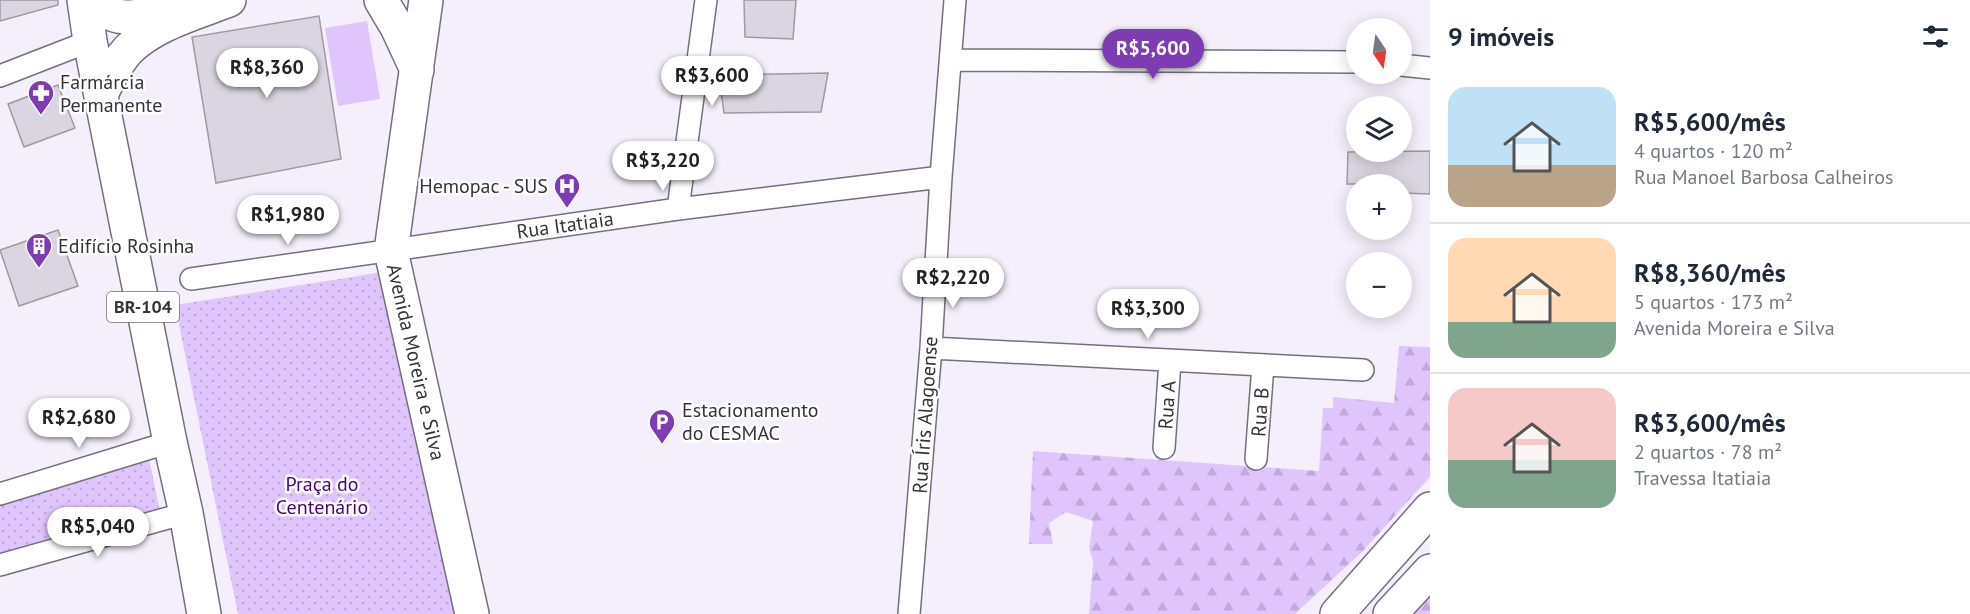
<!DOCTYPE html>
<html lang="pt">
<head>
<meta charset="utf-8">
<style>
	:root { --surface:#fff; --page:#f2f2f3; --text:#1f2937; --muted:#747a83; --line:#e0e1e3; --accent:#7d3cb1 }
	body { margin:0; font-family:"PT Sans",sans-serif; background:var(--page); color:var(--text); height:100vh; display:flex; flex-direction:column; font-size:22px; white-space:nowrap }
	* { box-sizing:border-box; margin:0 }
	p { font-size:20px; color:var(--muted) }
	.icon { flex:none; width:33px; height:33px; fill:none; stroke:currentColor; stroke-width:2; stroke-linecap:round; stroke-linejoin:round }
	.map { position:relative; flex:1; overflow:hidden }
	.drawer { display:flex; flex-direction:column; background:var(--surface); width:540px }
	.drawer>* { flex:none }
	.needle { width:39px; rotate:167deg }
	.tools { position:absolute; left:1346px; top:18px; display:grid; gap:12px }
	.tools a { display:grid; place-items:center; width:66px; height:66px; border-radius:50%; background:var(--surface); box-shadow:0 3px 15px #0003; font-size:30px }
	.price { position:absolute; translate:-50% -51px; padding:0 14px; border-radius:21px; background:#fff; color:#222; font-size:20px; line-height:39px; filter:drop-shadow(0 2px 3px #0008) }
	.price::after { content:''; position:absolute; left:50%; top:36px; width:18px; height:14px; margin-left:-9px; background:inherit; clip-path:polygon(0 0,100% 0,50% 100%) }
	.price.on { background:var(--accent); color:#fff }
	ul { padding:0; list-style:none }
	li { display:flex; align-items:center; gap:18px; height:150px; padding:0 18px }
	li+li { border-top:2px solid var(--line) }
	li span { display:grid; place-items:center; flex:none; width:168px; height:120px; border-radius:18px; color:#555 }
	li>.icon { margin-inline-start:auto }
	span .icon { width:72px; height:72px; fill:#fffc; stroke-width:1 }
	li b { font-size:26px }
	h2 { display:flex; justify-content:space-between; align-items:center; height:72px; padding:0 18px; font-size:26px }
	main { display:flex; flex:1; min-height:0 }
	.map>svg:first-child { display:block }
</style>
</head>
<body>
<main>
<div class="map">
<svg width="1430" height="614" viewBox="0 0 1430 614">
	<defs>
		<pattern id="forest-firs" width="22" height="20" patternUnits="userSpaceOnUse" patternTransform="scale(1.5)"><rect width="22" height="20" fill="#e0c5fd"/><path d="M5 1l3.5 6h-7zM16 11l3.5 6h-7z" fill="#c1aada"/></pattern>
		<pattern id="park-dots" width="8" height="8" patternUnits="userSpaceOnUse" patternTransform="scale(1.5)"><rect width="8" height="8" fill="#e0c5fd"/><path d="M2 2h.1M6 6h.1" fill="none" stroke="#c1aada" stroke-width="1.8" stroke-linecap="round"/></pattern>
	</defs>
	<rect width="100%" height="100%" fill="#f5effb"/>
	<path fill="#e0c5fd" d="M367,21L380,99L338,106L325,28Z"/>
	<path fill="url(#forest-firs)" d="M1399,346L1430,347V477L1363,551L1295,614H1089L1093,561L1089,548L1093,521L1066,512L1049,523L1053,544H1029L1033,451L1319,471L1323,408H1333V397L1394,403Z
		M1430,594V614H1411Z"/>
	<path fill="url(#park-dots)" d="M383,272L456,614H238L175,305Z
		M149,458L160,512L0,558V503Z"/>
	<path fill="#dad5e0" stroke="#9e99a4" stroke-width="1.5" d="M0,0H58V5L0,21Z
		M744,0H796L793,39L745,37Z
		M319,16L341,159L216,183L192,37Z
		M828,73L821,112L724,113L719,75Z
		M58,85L75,128L24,147L8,104Z
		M1430,151V194L1401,193V184H1347L1348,152Z
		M58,230L78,286L19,306L0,250Z"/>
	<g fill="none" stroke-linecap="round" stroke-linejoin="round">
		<g stroke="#75707b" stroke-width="24">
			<path id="minor" d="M951,60L1356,62
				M1401,65L1430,68
				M0,76L90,41
				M678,209L706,0
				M191,279L678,209L941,177
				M931,348L1363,370
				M1164,448L1170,361
				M1256,459L1263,365
				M0,494L170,442
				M0,565L186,513
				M909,614L931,348L941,177L955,0"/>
		</g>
		<g stroke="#75707b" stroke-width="36">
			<path id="primary" d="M1337,614L1430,509
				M1390,614L1430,571"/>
		</g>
		<g stroke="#75707b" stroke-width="36">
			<path id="trunk" d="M84,0L90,41L170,442L186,513L204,614
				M86,0C95,5 103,11 112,14C133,23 157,10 177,3
				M381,0L397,27L417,70
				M426,0L391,251L472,614
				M101,94C109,79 116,63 128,50C154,24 196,13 229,0"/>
		</g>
		<use href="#minor" stroke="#fff" stroke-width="21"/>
		<use href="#primary" stroke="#fff" stroke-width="33"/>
		<use href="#trunk" stroke="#fff" stroke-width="33"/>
	</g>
	<defs>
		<g id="pharmacy-pin" transform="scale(1.35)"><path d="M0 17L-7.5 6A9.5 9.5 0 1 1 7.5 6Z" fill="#7d3cb1" stroke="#fff"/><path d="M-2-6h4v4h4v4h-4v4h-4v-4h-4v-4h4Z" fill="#fff"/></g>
		<g id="hospital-pin" transform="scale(1.35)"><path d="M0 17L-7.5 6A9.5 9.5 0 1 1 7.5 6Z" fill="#7d3cb1" stroke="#fff"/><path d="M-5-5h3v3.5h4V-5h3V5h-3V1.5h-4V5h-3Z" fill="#fff"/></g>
		<g id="building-pin" transform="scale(1.35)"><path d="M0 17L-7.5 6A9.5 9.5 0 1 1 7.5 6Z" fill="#7d3cb1" stroke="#fff"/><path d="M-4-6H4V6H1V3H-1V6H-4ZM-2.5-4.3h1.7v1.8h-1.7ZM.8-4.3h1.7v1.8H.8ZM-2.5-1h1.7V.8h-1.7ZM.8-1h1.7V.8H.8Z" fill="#fff"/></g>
		<g id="parking-pin" transform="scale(1.35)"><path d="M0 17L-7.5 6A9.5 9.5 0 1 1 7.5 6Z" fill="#7d3cb1" stroke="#fff"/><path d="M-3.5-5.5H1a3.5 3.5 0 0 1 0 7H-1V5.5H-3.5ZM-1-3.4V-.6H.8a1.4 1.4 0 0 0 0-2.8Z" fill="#fff"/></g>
	</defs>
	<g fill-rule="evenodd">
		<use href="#pharmacy-pin" x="41" y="93"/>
		<use href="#hospital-pin" x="567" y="186"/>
		<use href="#building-pin" x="39" y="246"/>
		<use href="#parking-pin" x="662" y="422"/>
	</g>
	<g text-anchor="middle" stroke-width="5" stroke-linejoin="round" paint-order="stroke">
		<rect fill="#fff" stroke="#727074" stroke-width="1.5" x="107" y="292" width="72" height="30" rx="4.5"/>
		<g font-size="18" font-weight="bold" fill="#353338">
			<text x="143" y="313">BR-104</text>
		</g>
		<g font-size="20" fill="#353338" stroke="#fff" text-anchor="start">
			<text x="60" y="89">Farmárcia<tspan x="60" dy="23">Permanente</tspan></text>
			<text x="548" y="193" text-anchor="end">Hemopac - SUS</text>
			<text x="58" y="253">Edifício Rosinha</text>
			<text x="682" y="417">Estacionamento<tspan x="682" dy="23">do CESMAC</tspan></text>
		</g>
		<g font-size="20" fill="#353338" stroke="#fff">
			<text transform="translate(565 225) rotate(-8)" y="7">Rua Itatiaia</text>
			<text transform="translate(416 362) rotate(77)" y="7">Avenida Moreira e Silva</text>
			<text transform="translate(1167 405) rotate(-86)" y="7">Rua A</text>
			<text transform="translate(1260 412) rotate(-86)" y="7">Rua B</text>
			<text transform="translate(925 415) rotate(-86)" y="7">Rua Íris Alagoense</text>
		</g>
		<g font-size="20" fill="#47046f" stroke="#fff">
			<text x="322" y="491">Praça do<tspan x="322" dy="23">Centenário</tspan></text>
		</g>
	</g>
</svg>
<div class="tools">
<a><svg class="needle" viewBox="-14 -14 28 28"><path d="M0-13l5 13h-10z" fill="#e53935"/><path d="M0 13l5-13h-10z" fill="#747a83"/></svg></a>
<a><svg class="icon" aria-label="layers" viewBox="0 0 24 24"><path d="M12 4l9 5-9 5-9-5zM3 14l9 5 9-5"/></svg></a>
<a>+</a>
<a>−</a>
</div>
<b class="price on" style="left:1153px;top:80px">R$5,600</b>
<b class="price" style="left:267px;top:99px">R$8,360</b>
<b class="price" style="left:712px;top:107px">R$3,600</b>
<b class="price" style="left:663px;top:192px">R$3,220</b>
<b class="price" style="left:288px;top:246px">R$1,980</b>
<b class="price" style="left:953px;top:309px">R$2,220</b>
<b class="price" style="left:1148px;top:340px">R$3,300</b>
<b class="price" style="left:79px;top:449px">R$2,680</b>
<b class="price" style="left:98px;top:558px">R$5,040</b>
</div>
<section class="drawer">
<h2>9 imóveis<svg class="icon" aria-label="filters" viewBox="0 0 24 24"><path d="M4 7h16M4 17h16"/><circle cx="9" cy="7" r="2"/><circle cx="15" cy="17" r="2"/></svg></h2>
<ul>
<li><span style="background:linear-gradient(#bfe0f5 65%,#b9a48a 0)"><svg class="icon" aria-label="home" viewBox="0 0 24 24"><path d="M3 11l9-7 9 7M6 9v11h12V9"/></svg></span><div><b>R$5,600/mês</b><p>4 quartos · 120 m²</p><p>Rua Manoel Barbosa Calheiros</p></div></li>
<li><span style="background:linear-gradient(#ffd9b3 70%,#7fa58c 0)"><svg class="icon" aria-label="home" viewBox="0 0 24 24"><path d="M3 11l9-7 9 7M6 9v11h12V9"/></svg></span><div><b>R$8,360/mês</b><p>5 quartos · 173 m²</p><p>Avenida Moreira e Silva</p></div></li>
<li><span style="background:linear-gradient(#f6c9c9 60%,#7fa58c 0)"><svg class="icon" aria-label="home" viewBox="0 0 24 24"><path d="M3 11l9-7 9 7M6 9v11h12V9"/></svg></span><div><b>R$3,600/mês</b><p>2 quartos · 78 m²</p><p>Travessa Itatiaia</p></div></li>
</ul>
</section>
</main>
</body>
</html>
